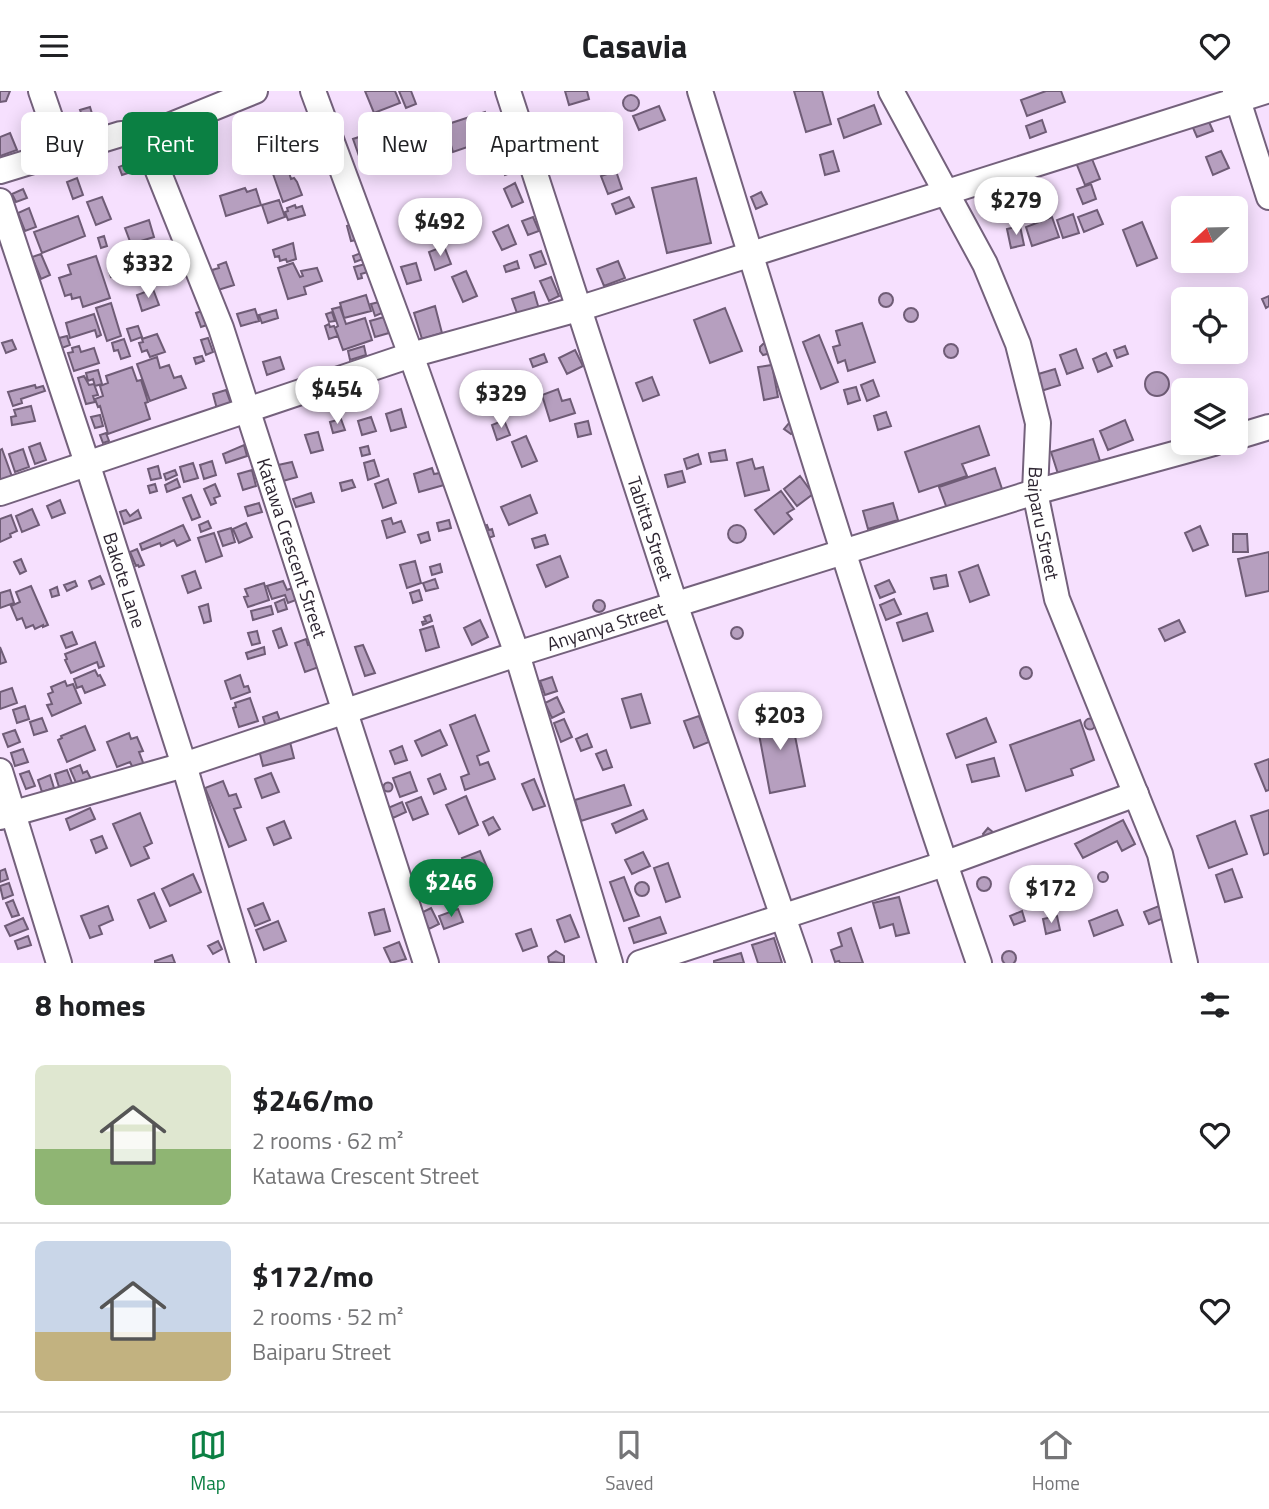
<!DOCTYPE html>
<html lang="en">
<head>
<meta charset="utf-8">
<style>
	:root { --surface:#fff; --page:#f6f6f6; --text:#202124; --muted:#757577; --line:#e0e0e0; --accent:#0b8043 }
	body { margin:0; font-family:"Titillium Web",sans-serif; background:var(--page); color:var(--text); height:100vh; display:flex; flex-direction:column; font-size:26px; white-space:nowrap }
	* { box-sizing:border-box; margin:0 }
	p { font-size:23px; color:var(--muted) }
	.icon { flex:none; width:38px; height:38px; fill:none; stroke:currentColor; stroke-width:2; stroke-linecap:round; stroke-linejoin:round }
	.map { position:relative; height:872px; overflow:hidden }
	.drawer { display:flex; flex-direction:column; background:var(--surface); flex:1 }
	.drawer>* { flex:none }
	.banner { position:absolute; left:21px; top:21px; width:700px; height:63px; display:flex; gap:14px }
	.needle { width:46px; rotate:248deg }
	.fabs { position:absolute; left:1171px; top:105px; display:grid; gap:14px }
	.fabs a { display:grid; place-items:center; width:77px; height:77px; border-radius:10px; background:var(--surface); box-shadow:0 4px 18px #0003; font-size:35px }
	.price { position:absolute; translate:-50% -60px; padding:0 16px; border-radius:24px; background:#fff; color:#222; font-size:23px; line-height:46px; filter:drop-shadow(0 2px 4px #0008) }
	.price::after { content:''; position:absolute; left:50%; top:42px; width:21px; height:16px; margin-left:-10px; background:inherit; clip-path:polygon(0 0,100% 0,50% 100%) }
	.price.current { background:var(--accent); color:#fff }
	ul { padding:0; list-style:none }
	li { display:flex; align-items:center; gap:21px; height:175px; padding:0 35px }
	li+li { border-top:2px solid var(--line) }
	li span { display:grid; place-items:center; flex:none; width:196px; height:140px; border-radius:10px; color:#555 }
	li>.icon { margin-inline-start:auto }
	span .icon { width:84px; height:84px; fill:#fffc; stroke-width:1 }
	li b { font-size:30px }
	h2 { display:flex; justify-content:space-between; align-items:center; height:84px; padding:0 35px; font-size:30px }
	.chip { padding:0 24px; border-radius:10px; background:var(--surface); box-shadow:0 4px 18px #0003; font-size:24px; line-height:63px }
	.chip.current { background:var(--accent); color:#fff }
	header { display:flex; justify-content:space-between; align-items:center; height:91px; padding:0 35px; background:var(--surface); font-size:32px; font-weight:700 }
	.tabs { display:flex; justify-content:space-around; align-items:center; height:98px; border-top:2px solid var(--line); background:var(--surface); font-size:19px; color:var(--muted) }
	.tabs a { display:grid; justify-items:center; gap:4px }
	.tabs .current { color:var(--accent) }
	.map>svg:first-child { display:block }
</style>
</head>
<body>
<header><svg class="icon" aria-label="menu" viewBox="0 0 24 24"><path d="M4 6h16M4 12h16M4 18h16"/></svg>Casavia<svg class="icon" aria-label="heart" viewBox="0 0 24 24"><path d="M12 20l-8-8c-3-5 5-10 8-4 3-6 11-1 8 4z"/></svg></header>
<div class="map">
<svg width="1269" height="872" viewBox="0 0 1269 872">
	<rect width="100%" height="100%" fill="#f6e0fe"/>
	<path fill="#b69fbf" stroke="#6f5c76" stroke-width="2" d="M0,0H10L6,10L0,11Z
		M365,0H395L400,12L374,22Z
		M399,0H411L416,13L406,17Z
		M565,0H587L589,8L569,14Z
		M794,0H822L831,33L806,41Z
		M1046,0H1061L1065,11L1027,25L1021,9Z
		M623 12a8 8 0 1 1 16 0a8 8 0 1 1-16 0Z
		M874,14L881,33L844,47L838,28Z
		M659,15L665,29L639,39L633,25Z
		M90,16L94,29L85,32L80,19Z
		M485,21L494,47L453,61L445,34Z
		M1206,24L1213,40L1197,46L1190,30Z
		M1042,29L1046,41L1030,47L1026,35Z
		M566,37L571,52L558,57L553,42Z
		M602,37L609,54L586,62L580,45Z
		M10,42L17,59L0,65V46Z
		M371,42L377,59L359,65L353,48Z
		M428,43L434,60L423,64L416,48Z
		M407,46L413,62L399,68L393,52Z
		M833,60L839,80L825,84L820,64Z
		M1221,60L1229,77L1213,84L1206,66Z
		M515,61L521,78L505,84L499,67Z
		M1090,63L1100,88L1085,94L1075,69Z
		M128,72L131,81L122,84L119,76Z
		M288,78L291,88L294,87L297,91L302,104L283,111L273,83Z
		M616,80L622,98L608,103L601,85Z
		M77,87L83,104L73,108L67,91Z
		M696,87L711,152L667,162L652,97Z
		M515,92L523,111L512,116L504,98Z
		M1091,93L1096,108L1083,113L1077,98Z
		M245,97L247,101L256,98L261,114L226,125L220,105Z
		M23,98L27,107L16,111L12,103Z
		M761,101L767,113L756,118L751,106Z
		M102,106L111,128L96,134L87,111Z
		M629,106L634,116L616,123L612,113Z
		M279,109L285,126L268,132L262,114Z
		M295,114L296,117L302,115L305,124L288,129L285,121L288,120L287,117Z
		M29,117L36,136L25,140L18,122Z
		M1097,119L1103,133L1084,141L1078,126Z
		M1073,123L1079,142L1063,147L1057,129Z
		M78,125L85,145L42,162L34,141Z
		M533,126L539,140L528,144L522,130Z
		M1052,126L1059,146L1032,155L1026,136Z
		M149,129L154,146L131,153L125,137Z
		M1142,131L1157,167L1137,175L1123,139Z
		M356,132L361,148L351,150L347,135Z
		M508,134L516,153L502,159L493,141Z
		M1020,135L1024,154L1011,157L1007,138Z
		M104,145L107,155L101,157L98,147Z
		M293,152L296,168L287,171L286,168L280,170L279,165L275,166L273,159Z
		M444,155L451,173L435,179L429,161Z
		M541,160L546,173L535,177L530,164Z
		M361,162L363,168L355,171L353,165Z
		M41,163L50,184L41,188L32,166Z
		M96,165L110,207L83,216L80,206L72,208L71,203L65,205L59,187L71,183L68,174Z
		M517,170L519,177L506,181L504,175Z
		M618,170L625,187L604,195L597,178Z
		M226,171L234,194L218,199L212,179L219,177L218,174Z
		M293,172L300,186L303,185L301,180L317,177L322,190L304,196L306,203L288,208L278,177Z
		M369,172L371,180L361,183L362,187L358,188L354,176Z
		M416,172L421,189L407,193L401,176Z
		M167,173L172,187L153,194L149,179Z
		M116,177L119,184L111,186L109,180Z
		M466,180L477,205L463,211L452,186Z
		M551,186L559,205L549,210L540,190Z
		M153,198L159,214L142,220L137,204Z
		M534,201L539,218L518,225L512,208Z
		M879 209a7 7 0 1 1 14 0a7 7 0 1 1-14 0Z
		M366,204L371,220L344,227L340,212Z
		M1269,205V215L1266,217L1262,208Z
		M379,211L382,222L375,225L371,213Z
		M111,212L121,245L107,250L96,217Z
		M435,215L442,242L422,248L414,222Z
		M340,216L346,233L365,227L372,249L343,259L335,237L338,235L332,218Z
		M725,217L742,260L710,272L694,229Z
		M904 224a7 7 0 1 1 14 0a7 7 0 1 1-14 0Z
		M208,218L213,232L201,236L196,222Z
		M255,218L259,230L241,235L237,223Z
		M276,219L278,227L262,232L259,224Z
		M332,221L335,230L329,231L326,223Z
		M94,223L101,244L97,246L95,239L70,247L66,232Z
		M384,226L389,242L375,246L370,230Z
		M862,232L875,271L848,280L845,269L838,272L833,256L840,254L836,240Z
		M329,233L330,236L334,235L338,245L329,248L325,235Z
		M138,235L142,246L131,250L127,238Z
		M157,243L165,261L150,266L147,259L142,261L139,252L143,251L142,248Z
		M819,244L838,291L821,298L803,251Z
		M67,245L70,254L62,257L59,247Z
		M208,247L213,261L206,264L201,249Z
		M124,248L130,265L121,268L118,259L114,260L112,252Z
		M12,249L16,258L6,262L2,252Z
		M944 260a7 7 0 1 1 14 0a7 7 0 1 1-14 0Z
		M763,253H767L770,260L767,263L763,264L760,260V256Z
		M79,255L81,261L94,257L99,272L74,280L68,262L73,261L72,257Z
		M364,255L366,264L350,269L348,260Z
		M1125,255L1128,263L1117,267L1114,259Z
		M1076,258L1083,277L1067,283L1060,264Z
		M575,259L583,275L567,283L559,267Z
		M1106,262L1112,275L1098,281L1093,268Z
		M544,263L547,271L533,276L530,268Z
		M202,265L204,270L196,273L194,267Z
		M157,266L160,277L169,274L174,287L181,285L186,297L150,310L137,273Z
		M280,266L284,278L267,284L263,271Z
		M772,274L778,306L764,309L758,276Z
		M132,276L137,290L141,289L148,311L145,312L150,328L108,343L100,315L98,316L95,308L103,305L100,295L108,292L106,285Z
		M1055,278L1060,294L1041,300L1035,284Z
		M98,279L102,293L95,295L93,288L88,290L86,282Z
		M1145 293a12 12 0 1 1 24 0a12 12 0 1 1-24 0Z
		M84,285L89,294L94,293L98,304L93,305L95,311L86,313L78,287Z
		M652,286L659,304L643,310L636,292Z
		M873,289L879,305L867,310L861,294Z
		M35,294L36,297L43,295L45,300L21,308L22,312L13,315L8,301Z
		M856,296L860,309L848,313L844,299Z
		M558,298L562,310L570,308L575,322L550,330L542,304Z
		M226,299L231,313L217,318L213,303Z
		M31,315L35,330L12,334L11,326L16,325L14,319Z
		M401,318L406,336L391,340L386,323Z
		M886,321L891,335L878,339L874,325Z
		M100,324L103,335L95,337L91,326Z
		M371,326L376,340L362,344L358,330Z
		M341,328L345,339L333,342L330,331Z
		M504,329L510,344L497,349L492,334Z
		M1125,329L1133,349L1108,359L1100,340Z
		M588,330L591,343L578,346L575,333Z
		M789,332L793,333L794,341L791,343L784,338Z
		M979,335L989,364L962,373L967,385L919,401L905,361Z
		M318,341L323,359L311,362L305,344Z
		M106,342L109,350L103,352L100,344Z
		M526,345L537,370L522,376L512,351Z
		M1093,348L1101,373L1059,386L1051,361Z
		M40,352L46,369L35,373L29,356Z
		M244,354L247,365L226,372L223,363Z
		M368,355L370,363L362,365L360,357Z
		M2,358L15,394L0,399V359Z
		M23,358L29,376L15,381L9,363Z
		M725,359L727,369L711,371L709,362Z
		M698,363L701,373L687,378L684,368Z
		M752,368L755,378L763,376L769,399L745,405L737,372Z
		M374,369L379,385L368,389L364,372Z
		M212,370L216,384L204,388L200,374Z
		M292,371L297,386L283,390L278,374Z
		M193,372L198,387L184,391L180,376Z
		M158,375L161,387L151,389L148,378Z
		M432,377L434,383L440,382L444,394L419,401L414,383Z
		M995,377L1004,404L949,423L939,396Z
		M175,379L177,384L166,389L164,383Z
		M252,379L256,395L243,399L238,383Z
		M682,380L685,391L668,396L665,384Z
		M800,385L813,403L797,415L784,398Z
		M177,388L180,396L167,401L165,394Z
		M388,388L396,412L383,417L375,393Z
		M352,389L355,396L342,400L340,392Z
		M155,393L157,400L150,402L148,395Z
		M215,393L220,405L214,407L216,412L211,414L204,398Z
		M781,400L794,418L787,422L792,428L774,443L755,419Z
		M311,402L314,411L296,416L293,408Z
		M191,404L200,426L192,429L183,407Z
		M530,404L537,422L509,434L501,416Z
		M60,409L65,422L52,427L47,415Z
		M259,412L262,421L248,425L245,416Z
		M893,412L898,429L868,438L863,420Z
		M32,418L39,434L22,441L16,425Z
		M126,419L130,425L138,419L141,427L124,433L120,421Z
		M11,424L17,440L10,443L11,446L0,451V428Z
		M391,427L393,433L401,430L405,441L387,447L382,430Z
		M449,429L451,437L439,440L437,432Z
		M208,430L211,437L201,441L199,434Z
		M246,432L252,446L239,452L233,438Z
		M183,434L190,449L177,455L174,449L161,455L160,452L142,459L140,453Z
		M487,434L489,439L492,438L494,445L482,449L478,437Z
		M728 443a9 9 0 1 1 18 0a9 9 0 1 1-18 0Z
		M1200,435L1208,454L1193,460L1185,442Z
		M231,437L235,451L223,455L218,441Z
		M428,441L430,449L421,452L418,444Z
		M214,442L222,465L206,471L198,447Z
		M1233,443H1247L1248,461H1233Z
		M545,444L548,453L535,457L532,448Z
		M137,458L144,474L139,476L138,474L136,475L130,461Z
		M1269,461V500L1246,505L1238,468Z
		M560,465L568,486L546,496L537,474Z
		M21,468L26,480L20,483L14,471Z
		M415,470L421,492L407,497L400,474Z
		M440,473L442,481L432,484L430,476Z
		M978,474L989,504L970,511L959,481Z
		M195,480L201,497L188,502L182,485Z
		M946,484L948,495L934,498L931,487Z
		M100,485L104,493L92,498L89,490Z
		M435,488L438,497L426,500L423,492Z
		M889,489L895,501L880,507L875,495Z
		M75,490L77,495L67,500L64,494Z
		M283,490L287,499L292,497L296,509L288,512L285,504L272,508L267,495Z
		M264,492L269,509L248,516L244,506L248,505L245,498Z
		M31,495L48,534L43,536V534L35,538L33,534L26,537L22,527L17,529L11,515L20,511L16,501Z
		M57,496L59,504L52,506L50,499Z
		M10,499L14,512L0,517V502Z
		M419,499L422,509L413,512L410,502Z
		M284,508L287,518L278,521L275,512Z
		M894,508L901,523L886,529L880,514Z
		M593 515a6 6 0 1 1 12 0a6 6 0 1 1-12 0Z
		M208,513L211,530L204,532L199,516Z
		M271,515L273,523L253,529L251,520Z
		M927,522L933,540L903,550L897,532Z
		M430,524L432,530L423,534L422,531L426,530L424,526Z
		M480,529L488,546L472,554L464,537Z
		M1179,529L1185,541L1165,550L1159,538Z
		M433,535L439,556L426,560L420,539Z
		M731 542a6 6 0 1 1 12 0a6 6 0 1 1-12 0Z
		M281,537L287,554L279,557L273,540Z
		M257,540L260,552L252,554L248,542Z
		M72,541L77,553L66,557L61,545Z
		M306,548L308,554L311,553L319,576L305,581L295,552Z
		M95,551L104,575L99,577L97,571L71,582L65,569L67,568L65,563Z
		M363,554L375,582L365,585L355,556Z
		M0,556L6,571L0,573Z
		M264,556L265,563L248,568L246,562Z
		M1020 582a6 6 0 1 1 12 0a6 6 0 1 1-12 0Z
		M95,579L98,585L100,584L105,594L85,602L82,595L77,597L74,588Z
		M240,584L244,596L248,595L250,601L231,608L225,590Z
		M552,586L557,600L545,604L540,590Z
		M65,590L67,595L73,593L81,612L52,625L47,614L52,613L48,603L53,601L51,596Z
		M12,597L17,612L0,618V601Z
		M641,603L650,632L631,637L622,608Z
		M557,606L564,621L552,627L545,612Z
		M250,607L258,630L239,636L233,617L236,616L235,612Z
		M25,615L29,628L17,632L13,619Z
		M790,620L805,695L770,702L756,627Z
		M277,621L281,632L266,636L263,626Z
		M475,624L489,660L477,665L480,674L488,671L495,688L465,699L461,686L469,683L450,634Z
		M699,625L709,651L694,657L684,630Z
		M42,627L47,640L34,644L30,631Z
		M986,627L996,651L956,667L947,643Z
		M1084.5 633a5.5 5.5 0 1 1 11 0a5.5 5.5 0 1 1-11 0Z
		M564,628L572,646L561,651L554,632Z
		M1080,629L1094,669L1071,678L1073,684L1026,700L1010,654Z
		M85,635L95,659L67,671L58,649L62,647L61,645Z
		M15,639L20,651L8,656L3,643Z
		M440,639L447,654L422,665L415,650Z
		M129,642L131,648L137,646L143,660L139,661L144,674L133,677L130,671L117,676L107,651Z
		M587,643L592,656L581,660L576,648Z
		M290,651L294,667L263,675L259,659Z
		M402,655L407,669L395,673L390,660Z
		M23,658L28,671L15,675L11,662Z
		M606,659L612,676L603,679L596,663Z
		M994,667L999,685L972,691L967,674Z
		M1269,668V699L1266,700L1255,673Z
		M80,674L83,682L87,680L91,688L77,694L70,678Z
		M67,679L72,692L59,696L55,683Z
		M29,680L35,695L26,698L20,683Z
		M410,681L417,700L400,706L393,687Z
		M271,682L279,701L262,707L255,688Z
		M440,683L446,698L434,703L428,688Z
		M50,684L54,697L42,701L38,689Z
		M534,688L545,715L533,719L522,693Z
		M223,690L229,705L236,703L241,716L234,718L246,749L229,756L205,697Z
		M383.5 696a4.5 4.5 0 1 1 9 0a4.5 4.5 0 1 1-9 0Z
		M624,694L631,714L581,730L575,709Z
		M466,705L478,734L459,743L446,714Z
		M421,706L428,723L413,729L406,712Z
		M402,711L406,721L393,727L388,717Z
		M90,717L95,728L70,739L66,728Z
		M643,719L647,728L616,742L612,733Z
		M1269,719V762L1264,764L1251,725Z
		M140,722L152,752L144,756L149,767L131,775L113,733Z
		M493,726L500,738L489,744L483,731Z
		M1123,729L1135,753L1122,760L1117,750L1083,767L1075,753Z
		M284,730L291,747L274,754L267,737Z
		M1235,730L1247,763L1209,777L1197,745Z
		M988,737L994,742L985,747L983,743Z
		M102,745L107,757L96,762L91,749Z
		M480,760L489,781L471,789L462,767Z
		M643,761L650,775L632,783L625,769Z
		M668,772L680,806L666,811L654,777Z
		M5,778L8,788L0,791V780Z
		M1232,778L1242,806L1225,811L1216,784Z
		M1098 786a5 5 0 1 1 10 0a5 5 0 1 1-10 0Z
		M193,783L201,801L170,815L162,798Z
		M624,786L639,825L624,830L610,791Z
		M977 793a7 7 0 1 1 14 0a7 7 0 1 1-14 0Z
		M635 798a7 7 0 1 1 14 0a7 7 0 1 1-14 0Z
		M9,792L13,804L3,808L0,795Z
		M154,802L166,830L150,837L138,809Z
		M899,806L909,842L896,845L893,833L880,837L873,812Z
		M13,809L19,824L12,826L6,812Z
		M263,812L270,829L255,835L248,818Z
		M108,815L113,829L99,835L102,843L90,847L81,825Z
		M1159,815L1164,827L1149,833L1144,821Z
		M431,817L439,833L429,838L421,822Z
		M384,818L390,840L375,844L369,822Z
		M458,818L463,831L444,838L439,825Z
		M1117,819L1123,834L1094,845L1089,830Z
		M1022,820L1025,830L1014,834L1010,825Z
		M570,824L579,846L565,851L557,829Z
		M1057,825L1060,839L1046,843L1043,828Z
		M660,826L666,842L634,852L629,837Z
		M23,827L28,838L10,845L5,835Z
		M278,830L286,850L264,859L256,839Z
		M851,837L863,872H840L839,870L835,871L831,859L842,855L838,842Z
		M531,838L537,855L523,860L516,843Z
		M28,845L31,854L18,858L15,850Z
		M774,847L782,872H758L752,854Z
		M218,850L222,858L213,863L208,855Z
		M399,851L406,868L391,872L384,857Z
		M556,860L564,865V872L549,871L548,866Z
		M1002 867a7 7 0 1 1 14 0a7 7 0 1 1-14 0Z
		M741,862L744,872H714V870Z
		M172,864L175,872H155V870Z"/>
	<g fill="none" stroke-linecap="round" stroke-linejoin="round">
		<g stroke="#74617c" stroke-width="28">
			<g id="minor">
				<path d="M41,0L62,61"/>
				<path d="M313,0L411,264L517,563L610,872"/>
				<path id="s1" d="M508,0L675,513L799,872"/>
				<path d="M700,0C790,291 879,584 979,872"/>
				<path id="s2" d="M891,0L985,173L1018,253L1038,332L1035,401L1057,508L1160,763L1185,872"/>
				<path d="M1235,0L1269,106"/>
				<path id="s3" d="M144,45L221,237L426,872"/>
				<path d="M0,80L121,43L144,45L255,0"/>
				<path id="s4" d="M0,110L87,372L184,674L243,872"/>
				<path d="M1236,346L1269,336"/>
				<path d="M0,402L411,264L578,218L1266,0"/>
				<path d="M0,680L59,872"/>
				<path id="s5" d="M0,726L184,674L517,563L1035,401L1214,352"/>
				<path d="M640,872L944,773L1136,703"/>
			</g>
		</g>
		<use href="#minor" stroke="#fff" stroke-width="24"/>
	</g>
	<g text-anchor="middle" stroke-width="7" stroke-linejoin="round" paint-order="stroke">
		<g font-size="19" fill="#2e2632" stroke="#fff">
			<text dy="7" stroke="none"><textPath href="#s2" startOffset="466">Baiparu Street</textPath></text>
			<text dy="7" stroke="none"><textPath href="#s1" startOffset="460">Tabitta Street</textPath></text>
			<text dy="7" stroke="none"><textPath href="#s3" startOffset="438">Katawa Crescent Street</textPath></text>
			<text dy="7" stroke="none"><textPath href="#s4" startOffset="399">Bakote Lane</textPath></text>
			<text dy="7" stroke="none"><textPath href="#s5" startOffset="635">Anyanya Street</textPath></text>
		</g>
	</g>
</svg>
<div class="fabs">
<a><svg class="needle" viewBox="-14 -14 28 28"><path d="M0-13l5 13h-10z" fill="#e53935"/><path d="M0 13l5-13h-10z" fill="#757577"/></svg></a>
<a><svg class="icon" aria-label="locate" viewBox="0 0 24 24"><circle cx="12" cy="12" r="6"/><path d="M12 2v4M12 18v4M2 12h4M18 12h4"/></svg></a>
<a><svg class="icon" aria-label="layers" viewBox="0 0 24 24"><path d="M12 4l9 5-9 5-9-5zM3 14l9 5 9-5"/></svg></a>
</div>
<b class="price" style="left:1016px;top:146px">$279</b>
<b class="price" style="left:440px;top:167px">$492</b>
<b class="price" style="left:148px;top:209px">$332</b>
<b class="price" style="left:337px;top:335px">$454</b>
<b class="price" style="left:501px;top:339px">$329</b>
<b class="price" style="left:780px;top:661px">$203</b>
<b class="price current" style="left:451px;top:828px">$246</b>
<b class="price" style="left:1051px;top:834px">$172</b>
<div class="banner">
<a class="chip">Buy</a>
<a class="chip current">Rent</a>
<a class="chip">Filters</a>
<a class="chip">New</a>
<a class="chip">Apartment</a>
</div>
</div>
<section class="drawer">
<h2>8 homes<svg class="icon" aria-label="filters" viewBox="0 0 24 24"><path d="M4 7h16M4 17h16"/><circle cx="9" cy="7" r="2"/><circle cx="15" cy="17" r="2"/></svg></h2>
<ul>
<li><span style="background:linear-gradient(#dfe7d0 60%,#8fb573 0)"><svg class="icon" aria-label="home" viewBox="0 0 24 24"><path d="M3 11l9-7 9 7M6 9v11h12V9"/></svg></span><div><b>$246/mo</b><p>2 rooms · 62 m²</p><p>Katawa Crescent Street</p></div><svg class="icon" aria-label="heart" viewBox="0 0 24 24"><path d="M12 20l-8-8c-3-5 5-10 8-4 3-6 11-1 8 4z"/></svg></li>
<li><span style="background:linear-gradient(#c9d6e8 65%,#c2b280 0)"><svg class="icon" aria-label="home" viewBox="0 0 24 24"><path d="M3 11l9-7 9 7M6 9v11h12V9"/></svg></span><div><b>$172/mo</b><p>2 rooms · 52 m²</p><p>Baiparu Street</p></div><svg class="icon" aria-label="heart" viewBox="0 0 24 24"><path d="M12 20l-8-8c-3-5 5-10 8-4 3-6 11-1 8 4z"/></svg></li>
</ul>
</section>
<nav class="tabs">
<a class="current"><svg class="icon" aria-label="map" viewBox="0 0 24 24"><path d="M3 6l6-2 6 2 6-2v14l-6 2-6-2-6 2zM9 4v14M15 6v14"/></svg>Map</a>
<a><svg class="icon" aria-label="saved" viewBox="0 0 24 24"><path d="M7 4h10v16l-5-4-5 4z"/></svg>Saved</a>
<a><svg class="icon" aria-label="home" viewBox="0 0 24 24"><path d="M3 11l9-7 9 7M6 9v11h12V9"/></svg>Home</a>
</nav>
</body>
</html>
